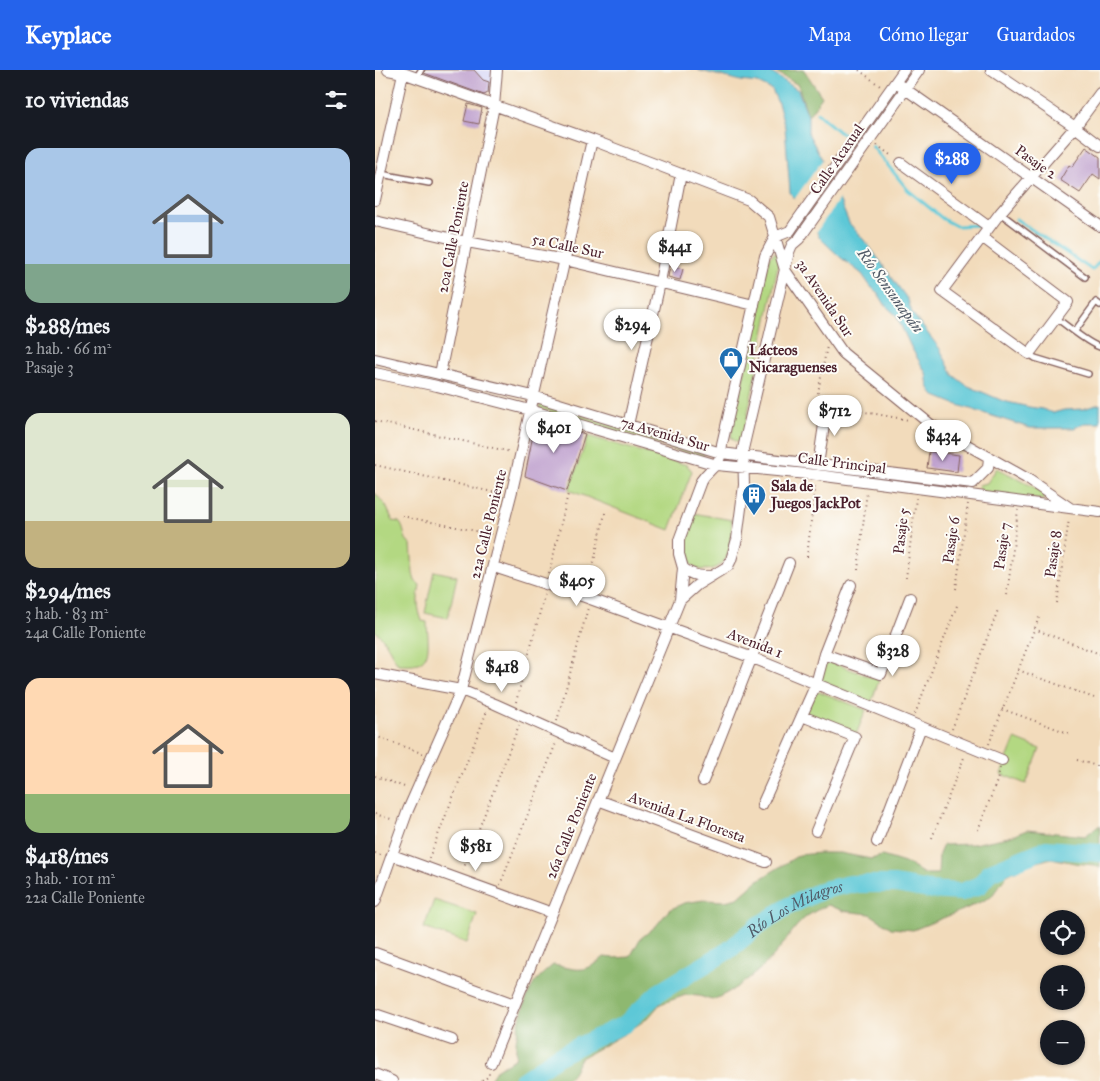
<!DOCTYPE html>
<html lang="es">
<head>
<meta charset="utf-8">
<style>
	:root { --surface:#171b24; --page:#242831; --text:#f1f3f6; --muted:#9ea1a6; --accent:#2563eb }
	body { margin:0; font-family:"IM FELL Great Primer",serif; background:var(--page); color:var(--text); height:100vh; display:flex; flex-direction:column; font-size:19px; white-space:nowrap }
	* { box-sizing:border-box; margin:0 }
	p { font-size:16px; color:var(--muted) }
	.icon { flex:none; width:28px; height:28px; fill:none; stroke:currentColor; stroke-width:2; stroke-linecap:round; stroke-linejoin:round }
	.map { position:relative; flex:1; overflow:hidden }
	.details { display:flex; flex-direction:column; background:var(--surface); width:375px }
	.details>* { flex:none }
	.fabs { position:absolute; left:665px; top:840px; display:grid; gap:10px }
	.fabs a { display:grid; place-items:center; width:45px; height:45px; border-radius:50%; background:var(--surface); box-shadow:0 1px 4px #0004; font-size:25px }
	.price { position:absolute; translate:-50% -42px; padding:0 11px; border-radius:18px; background:#fff; color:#222; font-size:16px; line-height:32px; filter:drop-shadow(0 1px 2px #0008) }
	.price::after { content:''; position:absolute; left:50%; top:30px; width:15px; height:11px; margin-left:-8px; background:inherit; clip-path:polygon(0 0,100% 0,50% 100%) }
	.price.current { background:var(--accent); color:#fff }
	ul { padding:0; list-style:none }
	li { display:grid; align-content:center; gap:10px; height:265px; padding:0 25px }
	li span { display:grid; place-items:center; height:155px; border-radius:15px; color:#555 }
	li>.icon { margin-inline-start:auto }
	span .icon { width:90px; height:90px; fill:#fffc; stroke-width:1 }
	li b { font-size:21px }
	h2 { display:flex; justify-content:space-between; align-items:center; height:60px; padding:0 25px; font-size:21px }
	header { display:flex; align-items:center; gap:30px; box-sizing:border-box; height:70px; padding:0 25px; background:var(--accent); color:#fff }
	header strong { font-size:24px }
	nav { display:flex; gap:28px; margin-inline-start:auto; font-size:18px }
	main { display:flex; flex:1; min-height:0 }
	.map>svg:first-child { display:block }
</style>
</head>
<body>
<header>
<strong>Keyplace</strong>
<nav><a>Mapa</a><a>Cómo llegar</a><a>Guardados</a></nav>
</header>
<main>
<section class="details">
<h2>10 viviendas<svg class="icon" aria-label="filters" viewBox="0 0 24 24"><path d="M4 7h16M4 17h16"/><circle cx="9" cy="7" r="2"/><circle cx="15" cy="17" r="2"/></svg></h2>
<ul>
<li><span style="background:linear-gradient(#a9c7e8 75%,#7fa58c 0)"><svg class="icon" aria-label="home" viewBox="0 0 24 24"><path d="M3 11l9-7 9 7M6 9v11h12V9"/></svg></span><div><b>$288/mes</b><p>2 hab. · 66 m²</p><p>Pasaje 3</p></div></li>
<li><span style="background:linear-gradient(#dfe7d0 70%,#c2b280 0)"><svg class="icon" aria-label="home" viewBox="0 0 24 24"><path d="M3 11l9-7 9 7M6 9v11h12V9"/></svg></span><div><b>$294/mes</b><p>3 hab. · 83 m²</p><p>24a Calle Poniente</p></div></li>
<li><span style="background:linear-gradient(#ffd9b3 75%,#8fb573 0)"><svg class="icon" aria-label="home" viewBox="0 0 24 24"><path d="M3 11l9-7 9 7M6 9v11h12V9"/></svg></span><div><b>$418/mes</b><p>3 hab. · 101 m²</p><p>22a Calle Poniente</p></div></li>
</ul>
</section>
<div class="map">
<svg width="725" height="1011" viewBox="0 0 725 1011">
	<rect width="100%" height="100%" fill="#fdfcf7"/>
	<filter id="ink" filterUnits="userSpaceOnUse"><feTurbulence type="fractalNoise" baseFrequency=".02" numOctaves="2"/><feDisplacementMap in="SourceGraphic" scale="10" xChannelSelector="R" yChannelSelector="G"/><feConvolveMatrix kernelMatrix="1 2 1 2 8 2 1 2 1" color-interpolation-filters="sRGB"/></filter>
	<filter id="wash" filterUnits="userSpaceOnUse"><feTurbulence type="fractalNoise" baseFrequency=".0096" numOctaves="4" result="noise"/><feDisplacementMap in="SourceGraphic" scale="20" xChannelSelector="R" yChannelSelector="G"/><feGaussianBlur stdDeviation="1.12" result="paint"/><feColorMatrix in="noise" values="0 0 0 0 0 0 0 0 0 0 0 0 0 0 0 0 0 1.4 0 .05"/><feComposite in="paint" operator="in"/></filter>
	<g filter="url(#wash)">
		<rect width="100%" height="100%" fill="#f2dbbb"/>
		<path fill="#d7d7f8" d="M37,0H118L116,19L111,24L100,22Z"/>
		<path fill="#b3d882" stroke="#7e7c56" d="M399,183H402L404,190L368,367L366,371L363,373L357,369L356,366L394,188Z
			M166,333L330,383L327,388L164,338Z
			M213,366L312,395L317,401L295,460L194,420Z
			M622,398L670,423V428L668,430L607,424L603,415L612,413Z
			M0,423L11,436L18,451L24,452C31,459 27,469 36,474L38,503L40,511L45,515C42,529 42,537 47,551L52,552C52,564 58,588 43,593C37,595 29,594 23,594C15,582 11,569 0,561Z
			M318,443L357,450C356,475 356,505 322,499C302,485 312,462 318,443Z
			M59,501L82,506L73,548L50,543Z
			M447,589L504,610L495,636L441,614Z
			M438,619L491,640L480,667L427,646Z
			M640,669L665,679L651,714L626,704Z
			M59,830L102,844L92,873L49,858Z"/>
		<path fill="#8eb870" stroke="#6c6c4e" d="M398,0H429L447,27L433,46L423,15Z
			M725,755V798L719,795L700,793L676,788L652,795L632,805L616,827L588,840L538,860L516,858L495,844L469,841L453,835C421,848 420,861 400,884C384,902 359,922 337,930L324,926L311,925L285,934L273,948L251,963L206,988L196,1006L188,1011H114L122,999L140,989C142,980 140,973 142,965C144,949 151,925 160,912C165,906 172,900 178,895C202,899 209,905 229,887L238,888L255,887L265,869L281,856L294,840L309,833L329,830L350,831L363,828L382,811L424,785L445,783H465L496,789L507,786L533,794L549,804H563L564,784L568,775L598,774L634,767L652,760L710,766Z"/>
		<path fill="#5dc8d7" stroke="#547481" d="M322,0H392L423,20L433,46V63L448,91L474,153L494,176L533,230L537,243L565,279L578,305L591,315L628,331L654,337L667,339L678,343L689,340L708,339L725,334V353H710L699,358H655L580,334L558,325L553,316L551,303L536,277L521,245L511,236L503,223L496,217L487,204L465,187L445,168L424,130L419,129L415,122L410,57L403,33L397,20L383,13L366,11Z"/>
		<path fill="#f2dbbb" d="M449,88L466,126L440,164L422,132L418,131Z"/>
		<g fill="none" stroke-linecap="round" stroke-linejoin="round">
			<path stroke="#5dc8d7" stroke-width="3" d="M442,43L464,62L471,65
				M497,76L533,120L568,149L581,156L606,155
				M641,149L717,200L725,191"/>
			<path stroke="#5dc8d7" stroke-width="18" id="s1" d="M147,1011L185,985L250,954L283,923L354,880L384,855L414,836L448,820L475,814H520L554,820L587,822L605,815L615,802L671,779L725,783"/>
		</g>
		<g id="blocks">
			<path fill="#c0a2cf" d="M50,0H99L108,10L114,12L113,23L109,25L49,3Z
				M93,34L107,38L104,54L89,51Z
				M711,77L725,87V109L718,104L705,123L685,110L694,95L697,97Z
				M295,196L308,199L305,210L293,207Z
				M161,349L210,364L192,421L150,406Z
				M554,381L584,385L582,402L552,398Z"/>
		</g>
	</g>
	<g filter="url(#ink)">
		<use href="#blocks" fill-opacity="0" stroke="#85615d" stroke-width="1"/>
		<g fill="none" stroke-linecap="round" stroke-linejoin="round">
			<g stroke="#85615d" stroke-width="8">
				<path id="lane" d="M41,8L46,0
					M6,104L54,113
					M625,143L710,207
					M681,248C693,256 713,274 725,277
					M700,261L721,232L725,235
					M654,284L660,288L713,304"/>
			</g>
			<g stroke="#85615d" stroke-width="12">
				<path id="street" d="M13,0L28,3L217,70L374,130L394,147L410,200L468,283L555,354L651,408L695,438
					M616,0L700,57L725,76
					M526,16L725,156
					M526,93L614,157
					M0,130L28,3
					M0,151L92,172L190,190L379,235
					M607,167L693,232L654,284L567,221L625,143L700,57L725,23
					M0,289L158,326L346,383L598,413
					M0,303L62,316L155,340L342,395L442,405L725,442
					M65,304L119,36L122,0
					M253,355L283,222L306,104
					M443,395L452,335
					M598,413L613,398L614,387
					M119,497L210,527L378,588L627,690
					M308,498C317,506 325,506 337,506
					M305,530L322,515L353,496L356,490L362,469L369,415L368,379L414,182L417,175L424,169L544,0
					M449,584L506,604L535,528
					M0,604L86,620L120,634L240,688
					M427,646L480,667L441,761
					M328,711L414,493
					M223,730L391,792
					M387,735L441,614L449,584L476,515
					M502,772L546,657
					M17,785L177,843
					M0,832L33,740L86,620L137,421L217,70
					M0,883L139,934
					M0,944L77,970
					M116,993L305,530L308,498L304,484V470L326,411C337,395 346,397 347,374L390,186L400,167L415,161L419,155L529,0
					M0,1004L17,1011"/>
			</g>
			<path stroke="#85615d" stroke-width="2" stroke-dasharray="1 4" stroke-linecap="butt" d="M484,0L505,16
				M502,75L518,87
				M441,333L452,276
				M462,337L534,350
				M0,351L136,382
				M0,395L126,424
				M27,446L116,464
				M432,487L440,415
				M483,500L492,421
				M174,504L193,424
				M531,508L541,428
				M213,517L231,439
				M581,519L593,434
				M632,525L643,440
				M682,533L694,449
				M659,559L725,584
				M643,600L722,629
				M141,632L170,523
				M627,639L696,664
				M540,644L583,533
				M182,651L213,538
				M577,659L623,540
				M0,666L49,684
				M614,674L665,545
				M702,690L725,697
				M0,706L32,718
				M0,744L19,750
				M603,760L622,711L625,698
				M557,768L590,685
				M0,783L6,785
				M54,788L112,641
				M88,800L144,655
				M125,815L181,673
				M107,1011L114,1006V1002"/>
			<use href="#lane" stroke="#fff" stroke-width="5"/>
			<use href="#street" stroke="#fff" stroke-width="10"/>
		</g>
	</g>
	<defs>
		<g id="shop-pin" transform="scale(1.25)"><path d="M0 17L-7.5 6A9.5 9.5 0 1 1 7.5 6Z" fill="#1f6fb2" stroke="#fdfcf7"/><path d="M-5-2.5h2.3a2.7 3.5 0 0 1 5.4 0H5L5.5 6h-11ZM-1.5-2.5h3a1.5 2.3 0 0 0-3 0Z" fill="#fff"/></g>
		<g id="building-pin" transform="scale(1.25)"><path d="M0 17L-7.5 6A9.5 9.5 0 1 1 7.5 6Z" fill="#1f6fb2" stroke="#fdfcf7"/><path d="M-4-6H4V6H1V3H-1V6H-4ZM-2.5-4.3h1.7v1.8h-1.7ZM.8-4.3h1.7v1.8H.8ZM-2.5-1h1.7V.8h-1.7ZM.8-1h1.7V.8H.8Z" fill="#fff"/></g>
	</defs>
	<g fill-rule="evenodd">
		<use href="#shop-pin" x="356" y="289"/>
		<use href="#building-pin" x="379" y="425"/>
	</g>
	<g text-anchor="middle" stroke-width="4" stroke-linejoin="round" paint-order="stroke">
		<g font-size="15" fill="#4a1f2b" stroke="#fdfcf7">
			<text transform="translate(462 89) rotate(-55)" y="5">Calle Acaxual</text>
			<text transform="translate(661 92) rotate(35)" y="5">Pasaje 2</text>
			<text transform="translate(78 167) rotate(-79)" y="5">20a Calle Poniente</text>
			<text transform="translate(193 176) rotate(12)" y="5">5a Calle Sur</text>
			<text transform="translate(450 228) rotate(56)" y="5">3a Avenida Sur</text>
			<text transform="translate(290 364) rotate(16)" y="5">7a Avenida Sur</text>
			<text transform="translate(467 393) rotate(7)" y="5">Calle Principal</text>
			<text transform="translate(113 454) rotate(-76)" y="5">22a Calle Poniente</text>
			<text transform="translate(526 461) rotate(-83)" y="5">Pasaje 5</text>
			<text transform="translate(576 470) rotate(-82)" y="5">Pasaje 6</text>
			<text transform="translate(627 476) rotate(-82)" y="5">Pasaje 7</text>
			<text transform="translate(678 484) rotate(-82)" y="5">Pasaje 8</text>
			<text transform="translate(380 573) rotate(21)" y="5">Avenida 1</text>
			<text transform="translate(312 747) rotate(20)" y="5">Avenida La Floresta</text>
			<text transform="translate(196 756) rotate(-68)" y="5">26a Calle Poniente</text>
		</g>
		<g font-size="15" font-weight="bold" fill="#4a1f2b" stroke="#fdfcf7" text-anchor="start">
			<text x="374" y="285">Lácteos<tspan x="374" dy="17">Nicaraguenses</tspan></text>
			<text x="396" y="421">Sala de<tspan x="396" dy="17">Juegos JackPot</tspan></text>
		</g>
		<g font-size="16" font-style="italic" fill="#515a67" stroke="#fdfcf7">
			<text transform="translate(516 220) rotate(54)" y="6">Río Sensunapán</text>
			<text dy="6" stroke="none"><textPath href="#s1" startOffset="325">Río Los Milagros</textPath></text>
		</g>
	</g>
</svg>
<div class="fabs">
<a><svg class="icon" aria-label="locate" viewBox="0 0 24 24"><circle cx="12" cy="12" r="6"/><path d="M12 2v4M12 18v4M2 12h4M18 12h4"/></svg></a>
<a>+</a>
<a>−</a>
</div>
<b class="price current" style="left:577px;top:115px">$288</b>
<b class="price" style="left:300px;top:203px">$441</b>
<b class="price" style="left:257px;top:281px">$294</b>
<b class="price" style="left:460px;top:367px">$712</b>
<b class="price" style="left:179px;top:384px">$401</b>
<b class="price" style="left:568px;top:392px">$434</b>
<b class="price" style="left:202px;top:537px">$405</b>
<b class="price" style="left:518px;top:607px">$328</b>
<b class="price" style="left:127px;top:623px">$418</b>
<b class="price" style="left:101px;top:802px">$581</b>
</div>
</main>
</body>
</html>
